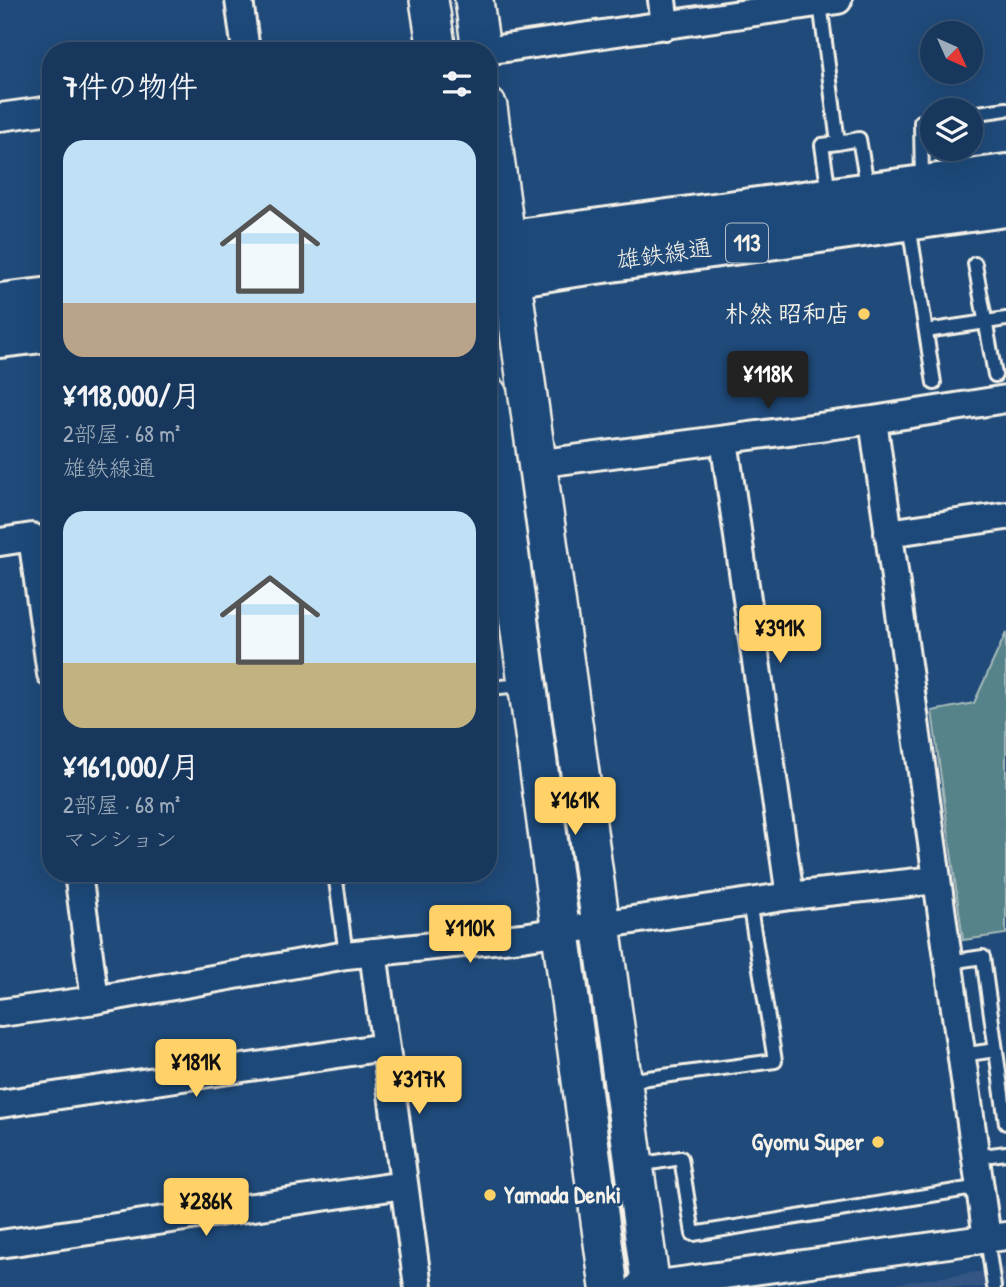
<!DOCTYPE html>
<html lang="ja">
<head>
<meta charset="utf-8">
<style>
	:root { --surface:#17385c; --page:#244365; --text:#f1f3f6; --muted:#9eacbb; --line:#365272; --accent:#ffd166 }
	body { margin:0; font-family:"Patrick Hand","Klee One",sans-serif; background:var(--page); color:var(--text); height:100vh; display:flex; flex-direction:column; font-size:26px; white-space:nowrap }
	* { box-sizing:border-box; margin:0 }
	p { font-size:23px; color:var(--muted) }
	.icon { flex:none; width:38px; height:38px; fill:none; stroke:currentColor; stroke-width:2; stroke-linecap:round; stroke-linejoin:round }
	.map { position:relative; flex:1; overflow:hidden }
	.sheet { position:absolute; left:42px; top:42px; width:455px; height:840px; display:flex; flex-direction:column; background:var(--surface); border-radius:28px; box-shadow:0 7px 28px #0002,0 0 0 2px var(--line) }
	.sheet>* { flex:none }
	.needle { width:46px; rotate:135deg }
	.buttons { position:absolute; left:920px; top:21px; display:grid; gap:14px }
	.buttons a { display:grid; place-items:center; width:63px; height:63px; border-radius:50%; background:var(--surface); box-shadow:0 7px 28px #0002,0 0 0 2px var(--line); font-size:35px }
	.price { position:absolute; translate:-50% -60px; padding:0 16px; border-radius:7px; background:var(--accent); color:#111; font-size:23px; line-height:46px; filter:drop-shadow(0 2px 4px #0008) }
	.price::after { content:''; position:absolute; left:50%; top:42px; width:21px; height:16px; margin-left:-10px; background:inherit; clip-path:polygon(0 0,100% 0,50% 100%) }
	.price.on { background:#222; color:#fff }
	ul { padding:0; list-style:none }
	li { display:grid; align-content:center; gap:14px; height:371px; padding:0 21px }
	li span { display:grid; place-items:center; height:217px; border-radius:21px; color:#555 }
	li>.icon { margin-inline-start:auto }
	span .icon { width:126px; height:126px; fill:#fffc; stroke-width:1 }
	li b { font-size:30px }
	h2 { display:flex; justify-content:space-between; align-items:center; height:84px; padding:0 21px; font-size:30px }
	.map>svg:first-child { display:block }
</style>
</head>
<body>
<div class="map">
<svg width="1006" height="1287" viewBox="0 0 1006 1287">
	<rect width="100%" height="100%" fill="#1f4a7a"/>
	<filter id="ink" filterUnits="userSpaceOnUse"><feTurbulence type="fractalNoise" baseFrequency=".0143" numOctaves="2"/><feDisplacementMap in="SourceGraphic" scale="14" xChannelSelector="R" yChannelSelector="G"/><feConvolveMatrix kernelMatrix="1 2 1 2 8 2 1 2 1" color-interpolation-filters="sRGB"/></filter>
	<g filter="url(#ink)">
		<path fill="#365784" d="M1006,1268V1287H873Z"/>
		<path fill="#57828a" stroke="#a6bab9" stroke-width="2" d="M1006,633V934L963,940L932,711L974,703Z"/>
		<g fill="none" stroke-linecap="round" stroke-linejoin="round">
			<g stroke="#f4f1e8" stroke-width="18">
				<path id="lane" d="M820,3L838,143L822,145L829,194
					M971,114L1006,109
					M838,143L859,139L868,190
					M922,183L921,122L933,120
					M909,225L934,383
					M975,264L995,375
					M926,331L1006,319
					M488,688L523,685
					M335,873L346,955
					M949,962L983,957L1006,1123
					M961,1055L996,1050
					M626,1081L775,1061L749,902
					M976,1157L1006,1153
					M638,1165L681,1158L693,1234L980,1187
					M987,1238L994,1287"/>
			</g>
			<g stroke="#f4f1e8" stroke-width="32">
				<path id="street" d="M239,0L246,51
					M662,0L665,26
					M485,51L838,0
					M0,117L51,110
					M873,420L987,1238
					M724,440L790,896
					M535,464L873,420L1006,399
					M888,533L1006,516
					M0,542L32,537L51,674
					M78,873L95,1000
					M373,952L418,1287
					M0,1013L95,1000L346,955L522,937L790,896L936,880
					M0,1104L385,1047
					M0,1244L404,1185
					M638,1287L1006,1236"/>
			</g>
			<g stroke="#f4f1e8" stroke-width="42">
				<path id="secondary" d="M429,0L437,51
					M474,0L481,51
					M488,107L651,1287
					M488,395L609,1287"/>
			</g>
			<g stroke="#f4f1e8" stroke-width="44">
				<path id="primary" d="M488,243L1006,174
					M488,281L568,268L1006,207
					M0,303L51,297
					M0,338L51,332"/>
			</g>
			<use href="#lane" stroke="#1f4a7a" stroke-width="12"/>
			<use href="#street" stroke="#1f4a7a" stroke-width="26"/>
			<use href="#secondary" stroke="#1f4a7a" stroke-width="37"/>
			<use href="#primary" stroke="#1f4a7a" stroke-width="38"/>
		</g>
	</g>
	<g fill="#ffd166" stroke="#1f4a7a" stroke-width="2.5">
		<circle cx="864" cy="314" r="7"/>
		<circle cx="878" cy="1142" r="7"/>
		<circle cx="490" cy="1195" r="7"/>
	</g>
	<g text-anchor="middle" stroke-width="6" stroke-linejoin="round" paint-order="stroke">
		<rect fill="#1f4a7a" stroke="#b4bfc7" stroke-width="2" x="726" y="223.5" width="42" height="39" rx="5"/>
		<g font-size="23" font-weight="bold" fill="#f4f1e8">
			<text x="747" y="251">113</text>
		</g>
		<g font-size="24" fill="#f4f1e8" stroke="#1f4a7a">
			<text transform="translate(664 254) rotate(-8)" y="8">雄鉄線通</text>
		</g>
		<g font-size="24" font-weight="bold" fill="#f4f1e8" stroke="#1f4a7a" text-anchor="end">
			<text x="850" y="322">朴然 昭和店</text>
			<text x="864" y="1150">Gyomu Super</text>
			<text x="504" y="1203" text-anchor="start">Yamada Denki</text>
		</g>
	</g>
</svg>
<div class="buttons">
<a><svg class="needle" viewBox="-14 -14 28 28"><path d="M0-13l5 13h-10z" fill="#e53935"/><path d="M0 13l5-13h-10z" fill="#9eacbb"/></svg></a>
<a><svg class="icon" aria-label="layers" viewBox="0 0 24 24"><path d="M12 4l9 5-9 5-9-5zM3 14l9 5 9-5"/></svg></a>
</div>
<b class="price on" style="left:768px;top:411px">¥118K</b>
<b class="price" style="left:780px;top:665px">¥391K</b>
<b class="price" style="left:575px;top:837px">¥161K</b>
<b class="price" style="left:470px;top:965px">¥110K</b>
<b class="price" style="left:196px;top:1099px">¥181K</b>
<b class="price" style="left:419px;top:1116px">¥317K</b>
<b class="price" style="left:206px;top:1238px">¥286K</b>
<section class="sheet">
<h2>7件の物件<svg class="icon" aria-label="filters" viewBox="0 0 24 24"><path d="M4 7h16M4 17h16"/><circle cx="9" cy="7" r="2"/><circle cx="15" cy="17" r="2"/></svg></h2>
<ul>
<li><span style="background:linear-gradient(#bfe0f5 75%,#b9a48a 0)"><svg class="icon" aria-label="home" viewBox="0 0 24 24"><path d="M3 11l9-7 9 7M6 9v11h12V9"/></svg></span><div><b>¥118,000/月</b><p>2部屋 · 68 m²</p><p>雄鉄線通</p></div></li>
<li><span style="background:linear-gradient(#bfe0f5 70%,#c2b280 0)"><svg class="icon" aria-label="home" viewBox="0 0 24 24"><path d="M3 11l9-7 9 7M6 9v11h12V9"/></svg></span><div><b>¥161,000/月</b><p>2部屋 · 68 m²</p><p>マンション</p></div></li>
</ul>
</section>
</div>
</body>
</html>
